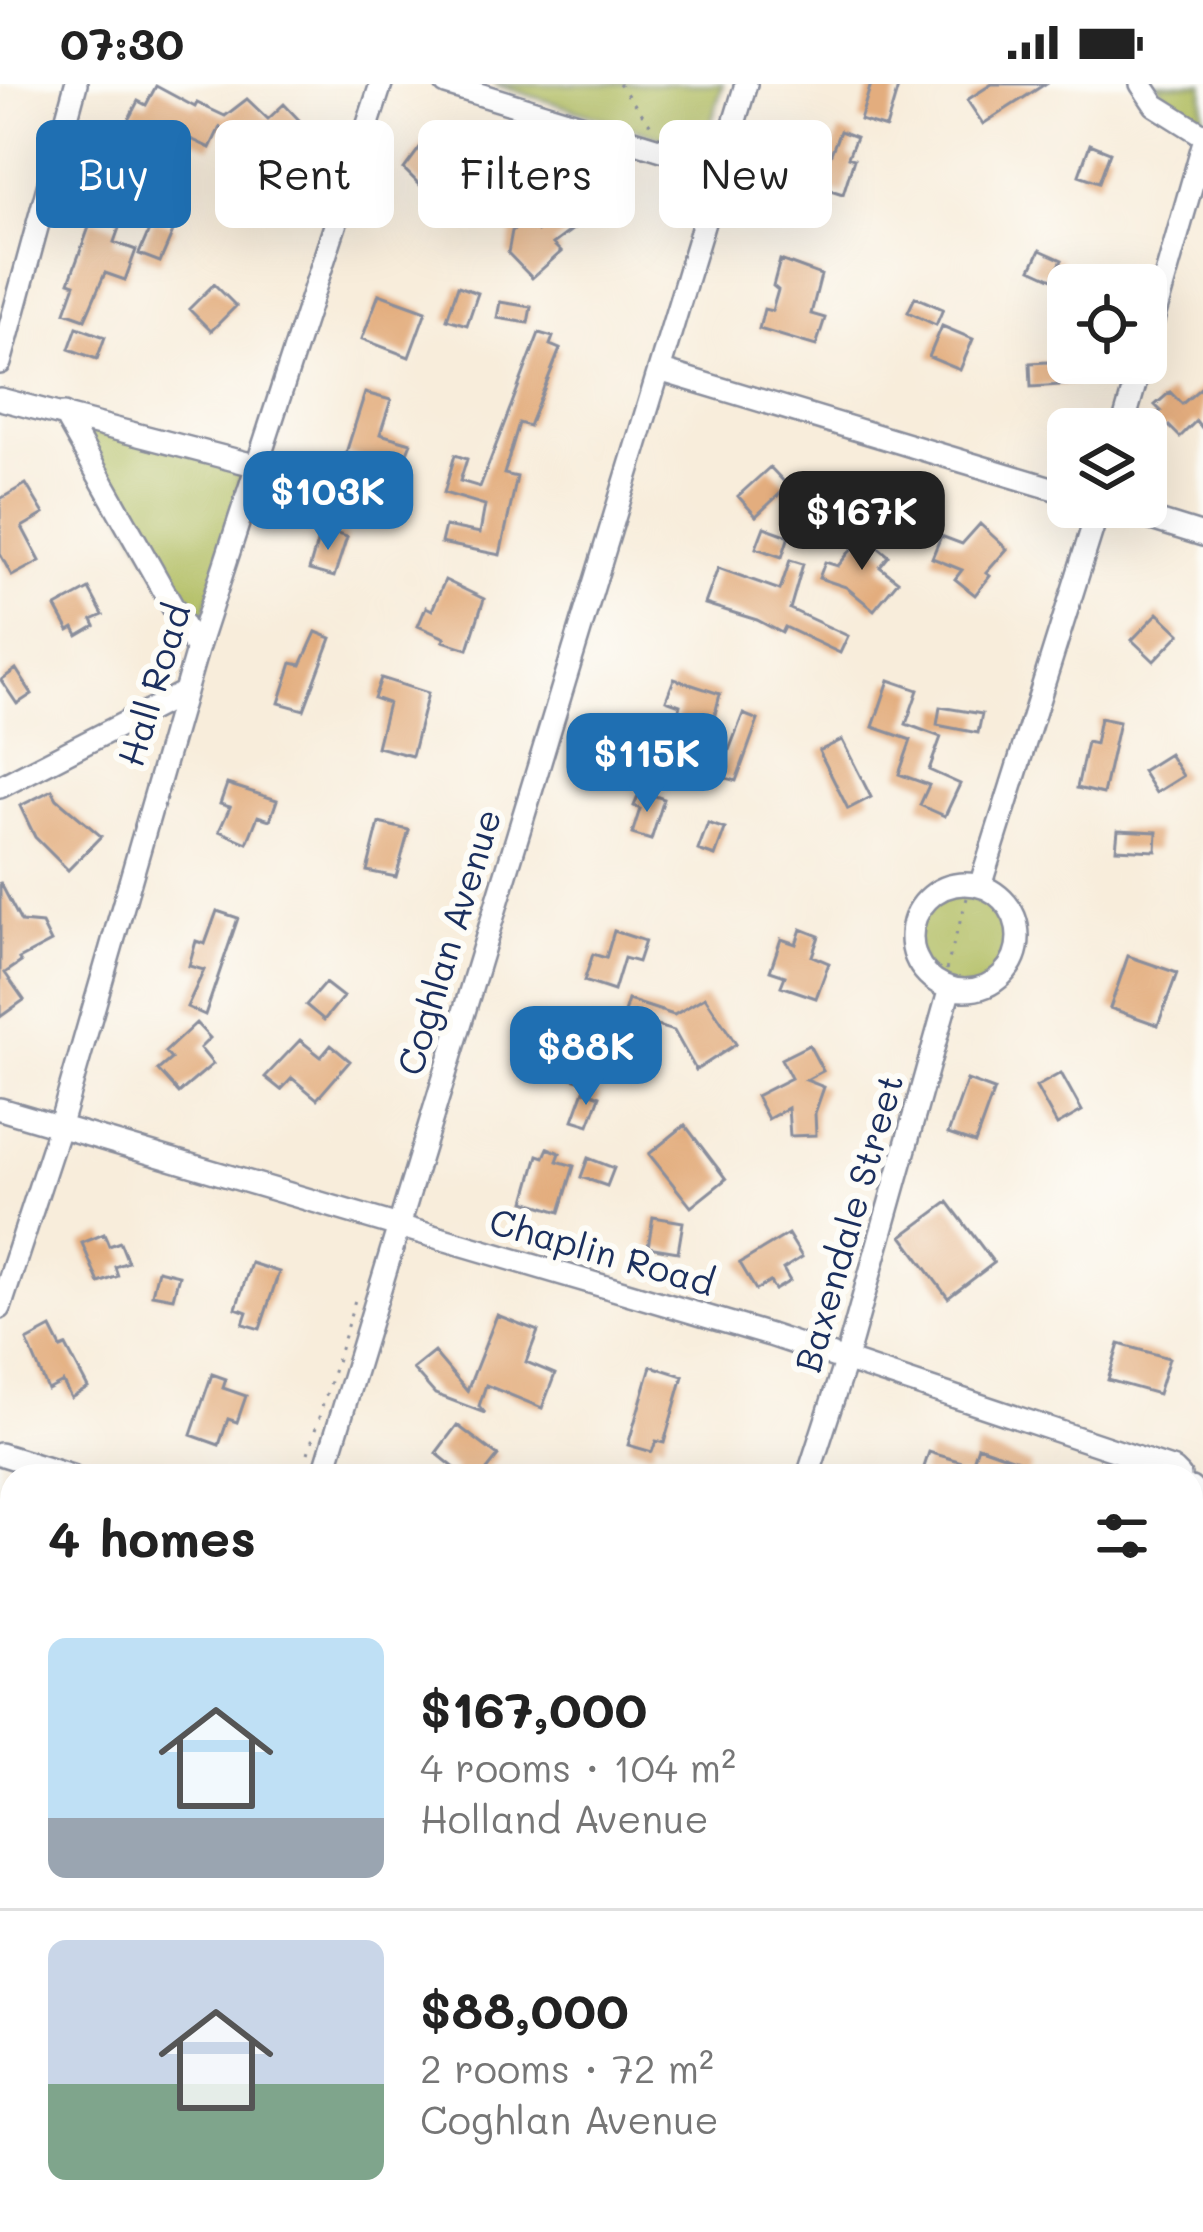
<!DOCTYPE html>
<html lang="en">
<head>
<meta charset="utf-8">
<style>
	:root { --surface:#fff; --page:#f2f2f2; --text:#222; --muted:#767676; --line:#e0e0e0; --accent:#1f6fb2 }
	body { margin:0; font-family:Mali,sans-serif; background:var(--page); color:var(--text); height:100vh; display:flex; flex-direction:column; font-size:45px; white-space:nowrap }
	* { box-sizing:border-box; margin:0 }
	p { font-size:39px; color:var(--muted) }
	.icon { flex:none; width:66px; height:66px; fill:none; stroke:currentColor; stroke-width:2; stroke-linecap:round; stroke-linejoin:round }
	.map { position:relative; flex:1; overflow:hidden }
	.sheet { position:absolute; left:0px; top:1380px; width:1203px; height:768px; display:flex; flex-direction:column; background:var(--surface); border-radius:36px 36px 0 0; box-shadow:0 12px 48px #0002 }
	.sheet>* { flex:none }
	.hud { position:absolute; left:36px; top:36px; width:1131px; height:108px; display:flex; gap:24px }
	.tools { position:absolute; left:1047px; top:180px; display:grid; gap:24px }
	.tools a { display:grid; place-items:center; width:120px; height:120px; border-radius:18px; background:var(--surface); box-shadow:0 12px 48px #0002; font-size:60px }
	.price { position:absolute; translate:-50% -102px; padding:0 27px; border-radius:24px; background:var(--accent); color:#fff; font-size:39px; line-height:78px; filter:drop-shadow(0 3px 6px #0008) }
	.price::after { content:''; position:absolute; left:50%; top:72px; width:36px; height:27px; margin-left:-18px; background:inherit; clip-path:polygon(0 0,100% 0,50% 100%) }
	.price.active { background:#222; color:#fff }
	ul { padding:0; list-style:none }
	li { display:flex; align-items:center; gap:36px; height:300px; padding:0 48px }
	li+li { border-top:3px solid var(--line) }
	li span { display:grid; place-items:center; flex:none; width:336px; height:240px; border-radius:18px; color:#555 }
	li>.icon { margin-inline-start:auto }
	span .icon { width:144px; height:144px; fill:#fffc; stroke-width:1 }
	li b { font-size:51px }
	h2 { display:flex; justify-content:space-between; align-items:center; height:144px; padding:0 48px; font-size:51px }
	.pill { padding:0 42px; border-radius:18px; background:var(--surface); box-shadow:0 12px 48px #0002; font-size:42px; line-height:108px }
	.pill.active { background:var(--accent); color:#fff }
	.status { display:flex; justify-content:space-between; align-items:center; height:84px; padding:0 60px; background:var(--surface); direction:ltr }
	.status svg { height:33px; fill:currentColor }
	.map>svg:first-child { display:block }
</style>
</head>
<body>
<div class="status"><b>07:30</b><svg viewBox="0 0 49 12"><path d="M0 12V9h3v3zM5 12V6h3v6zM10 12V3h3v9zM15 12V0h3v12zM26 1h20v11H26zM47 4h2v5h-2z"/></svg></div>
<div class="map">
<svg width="1203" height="2148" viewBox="0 0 1203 2148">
	<rect width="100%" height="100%" fill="#fdfcf7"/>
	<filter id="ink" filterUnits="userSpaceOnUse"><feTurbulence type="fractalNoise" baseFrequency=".00833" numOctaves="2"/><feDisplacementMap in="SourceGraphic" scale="24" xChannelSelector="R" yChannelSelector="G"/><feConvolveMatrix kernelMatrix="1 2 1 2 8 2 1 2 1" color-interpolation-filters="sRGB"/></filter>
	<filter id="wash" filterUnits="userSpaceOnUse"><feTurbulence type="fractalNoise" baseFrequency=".004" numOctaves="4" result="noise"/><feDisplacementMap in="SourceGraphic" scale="48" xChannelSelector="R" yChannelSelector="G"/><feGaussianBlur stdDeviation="2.7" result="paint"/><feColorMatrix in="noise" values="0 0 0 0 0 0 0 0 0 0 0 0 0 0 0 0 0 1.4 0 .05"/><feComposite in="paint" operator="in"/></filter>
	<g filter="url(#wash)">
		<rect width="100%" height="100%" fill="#f8eddb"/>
		<path fill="#afbb5d" stroke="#65755e" stroke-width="3" d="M494,0H723L703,67Z
			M1156,0H1203V35L1172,18Z
			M71,336L253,385L196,555Z
			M912 853a53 53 0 1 1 106 0a53 53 0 1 1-106 0Z
			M1191,2130L1203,2134V2148H1119L1115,2136H1191Z"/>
		<g id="blocks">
			<path fill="#e3ad7e" d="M871,0H899L886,44L860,36Z
				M992,0H1045L983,40L967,16Z
				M156,2L195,23L197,19L225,32L247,15L268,35L284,20L300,37L256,79L220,43L210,64L174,47H170L164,58L152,52L147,61L122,48L138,17L146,21Z
				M840,47L856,53L848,73L854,75L843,110L818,102Z
				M424,58L450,84L426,107L404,85Z
				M1090,60L1110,68L1099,98L1079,91Z
				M566,115L585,136L553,160L561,168L532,194L508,169L512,147L526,135L538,147L559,128L555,124Z
				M92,135L119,144L114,158L136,166L125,196L105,189L85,235L65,228L75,200L69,198Z
				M154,135L175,143L160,178L139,170Z
				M1040,166L1062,176L1053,195L1031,185Z
				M780,176L821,191L811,230L825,234L816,262L759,245L764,225L772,227L778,206L773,202Z
				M214,200L236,222L211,247L189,225Z
				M458,202L478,209L467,241L447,235Z
				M379,210L426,227L409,273L362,255Z
				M915,213L943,225L936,241L908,228Z
				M500,218L531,223L528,239L497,234Z
				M942,242L973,255L960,286L929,273Z
				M77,243L105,253L97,275L69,265Z
				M539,249L553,253L550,261L560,265L529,342L519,339L504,390L517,393L500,471L441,459L445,442L480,449L485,421L444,409L455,371L467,375L460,397L480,403Z
				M1068,277L1075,279L1076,300L1031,303L1030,279Z
				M1203,302V345L1196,337L1180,353L1169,342L1161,348L1152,335L1161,327L1155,321L1170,308L1182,320Z
				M365,309L391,316L380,350L411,359L400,386L346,369Z
				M770,383L788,402L756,432L738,412Z
				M26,400L44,430L22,443L40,477L12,492L0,470V415Z
				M980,440L1007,465L986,489L990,492L975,511L955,495L962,486L932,474L941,452L962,460Z
				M764,443L789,452L782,473L756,464Z
				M321,445L347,453L334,493L309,486Z
				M863,451L889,472L880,483L898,497L874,526L846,503L819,494L825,478L838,482Z
				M790,476L803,480L790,525L848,552L840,569L785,543L782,549L757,536L705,520L718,484L780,506Z
				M445,496L484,515L468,565L443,557L445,554L418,542L426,523L432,526Z
				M89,505L103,531L92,536L95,542L78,552L74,544L69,547L56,523Z
				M1158,529L1180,550L1154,577L1132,556Z
				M316,548L331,554L304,626L279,619L292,579L301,581Z
				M16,585L32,610L17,620L1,596Z
				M381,594L428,609L412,672L377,663L388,619L374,614Z
				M674,595L720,610L704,674L669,665L680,621L666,616Z
				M889,596L918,606L906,640L941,653L929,686L960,700L945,732L920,721L929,701L899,690L911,656L873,643Z
				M940,623L982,630L978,649L937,641Z
				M743,630L758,636L736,697L719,692Z
				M1100,634L1119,638L1103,710L1077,704L1087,658L1095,660Z
				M842,656L871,713L848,725L819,667Z
				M1169,670L1183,692L1156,709L1142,687Z
				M227,700L277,716L270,736L258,732L247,759L219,747L230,723L220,720Z
				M52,706L57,715L101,752L68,786L35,753L20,722Z
				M646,709L664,715L651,756L632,750L640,725L634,722L639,710Z
				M379,739L409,746L396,793L367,787Z
				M708,739L725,745L715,772L698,766Z
				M1118,746L1157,748L1156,767L1116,765Z
				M0,798L21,838L42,840L51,858L19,875L21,878L5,889L24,916L0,933Z
				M217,827L238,834L205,931L187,923L204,886L189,882L196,857L205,860Z
				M801,845L819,852L812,872L829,879L816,914L781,902L785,892L770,887L781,855L796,860Z
				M614,847L645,857L638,878L624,874L614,907L584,897L593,870L606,874Z
				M1128,872L1177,889L1158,941L1110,924Z
				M325,899L343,913L324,936L306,921Z
				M705,913L736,960L696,986L674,947L623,932L628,916L674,931Z
				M196,939L210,954L200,964L213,980L179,1009L158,986L171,975L165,968Z
				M555,940L589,950L586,959L594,962L581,997L553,988L561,965L549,962Z
				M300,956L321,973L331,961L350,977L317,1015L292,994L281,1006L265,993Z
				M809,961L823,987L806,996L824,1003L815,1029L816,1051L790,1052L788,1024L768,1035L756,1012L791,994L781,975Z
				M1061,989L1082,1027L1057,1041L1036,1003Z
				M967,996L994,1006L975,1059L948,1050Z
				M584,1006L600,1012L589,1041L573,1036Z
				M685,1041L726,1095L691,1123L649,1070Z
				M548,1064L560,1069L557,1077L574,1082L560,1128L525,1117L538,1071L544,1073Z
				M588,1074L614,1084L607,1102L581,1093Z
				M948,1118L994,1179L948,1214L902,1152Z
				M653,1133L683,1138L678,1168L648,1163Z
				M104,1150L109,1162L120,1158L128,1178L115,1183L118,1192L99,1199L82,1159Z
				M788,1150L802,1173L783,1185L790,1197L775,1206L770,1198L756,1206L740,1179Z
				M251,1179L279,1188L260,1245L243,1240L247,1228L236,1224Z
				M158,1186L179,1191L173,1214L152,1210Z
				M497,1231L538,1247L526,1278L555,1290L542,1324L486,1301L479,1322L485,1329L435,1310L413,1285L434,1268L467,1307Z
				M51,1244L61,1264L66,1262L88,1304L71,1314L63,1298L48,1306L27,1257Z
				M1119,1260L1169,1274L1158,1310L1108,1296Z
				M651,1282L683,1292L664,1359L656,1357L652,1368L628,1361Z
				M212,1290L226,1295L223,1304L246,1312L237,1338L228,1335L219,1361L191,1351Z
				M457,1341L498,1372L482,1392H450L456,1385L436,1369Z
				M978,1362L1032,1381L1028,1392H921L929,1368L972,1381Z"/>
		</g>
	</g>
	<g filter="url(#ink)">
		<use href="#blocks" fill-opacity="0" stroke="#8a8e9c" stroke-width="3"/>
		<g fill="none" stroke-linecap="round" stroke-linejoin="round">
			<g stroke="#8a8e9c" stroke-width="26">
				<path id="minor" d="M446,0L721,84
					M1141,0L1155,21L1203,51
					M1146,261L1203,61
					M0,279L76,0
					M659,286L1068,409
					M0,315L258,382
					M64,330L197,566
					M1122,345L1141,279
					M1113,423L1203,451
					M0,703L185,608
					M912 853a53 53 0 1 1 106 0a53 53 0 1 1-106 0Z
					M980,802L1099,423
					M0,1025L770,1251L1174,1386L1180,1392
					M0,1224L59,1044L197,566L381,0
					M0,1370L71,1392
					M323,1392L746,0
					M808,1392L846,1275L950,904
					M1191,1404L1203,1417
					M1191,1764L1203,1757
					M0,2095L12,2077
					M379,2136L386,2148
					M751,2136L758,2148"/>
			</g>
			<path stroke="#8a8e9c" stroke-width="3" stroke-dasharray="3 9" stroke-linecap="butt" d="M619,0L653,44
				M946,886L967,814
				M301,1392L355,1216
				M0,2059L12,2041"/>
			<use href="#minor" stroke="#fff" stroke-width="21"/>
		</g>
	</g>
	<g text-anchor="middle" stroke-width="12" stroke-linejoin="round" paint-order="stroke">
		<g font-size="36" fill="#1b2f5e" stroke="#fdfcf7">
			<text transform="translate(154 601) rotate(-73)" y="13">Hall Road</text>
			<text transform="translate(449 858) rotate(-73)" y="13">Coghlan Avenue</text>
			<text transform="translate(849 1139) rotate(-74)" y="13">Baxendale Street</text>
			<text transform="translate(602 1168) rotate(16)" y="13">Chaplin Road</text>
		</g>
	</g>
</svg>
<div class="tools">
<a><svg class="icon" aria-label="locate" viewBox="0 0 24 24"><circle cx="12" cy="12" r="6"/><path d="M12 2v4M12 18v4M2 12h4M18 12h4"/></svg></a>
<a><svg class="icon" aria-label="layers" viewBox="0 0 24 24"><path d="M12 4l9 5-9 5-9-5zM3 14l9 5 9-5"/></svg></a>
</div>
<b class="price" style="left:328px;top:469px">$103K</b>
<b class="price active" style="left:862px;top:489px">$167K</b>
<b class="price" style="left:647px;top:731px">$115K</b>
<b class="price" style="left:586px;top:1024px">$88K</b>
<div class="hud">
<a class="pill active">Buy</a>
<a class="pill">Rent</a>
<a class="pill">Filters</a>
<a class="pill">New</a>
</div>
<section class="sheet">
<h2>4 homes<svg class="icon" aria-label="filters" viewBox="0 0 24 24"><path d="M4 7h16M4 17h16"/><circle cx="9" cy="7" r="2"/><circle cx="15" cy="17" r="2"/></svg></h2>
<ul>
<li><span style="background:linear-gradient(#bfe0f5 75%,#9aa5b1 0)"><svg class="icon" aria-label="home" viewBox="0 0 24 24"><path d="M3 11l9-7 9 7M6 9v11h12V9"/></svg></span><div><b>$167,000</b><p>4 rooms · 104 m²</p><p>Holland Avenue</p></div></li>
<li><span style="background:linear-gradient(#c9d6e8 60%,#7fa58c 0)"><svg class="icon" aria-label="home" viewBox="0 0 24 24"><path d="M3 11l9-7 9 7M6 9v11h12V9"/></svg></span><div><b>$88,000</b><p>2 rooms · 72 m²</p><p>Coghlan Avenue</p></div></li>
</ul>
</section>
</div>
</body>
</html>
